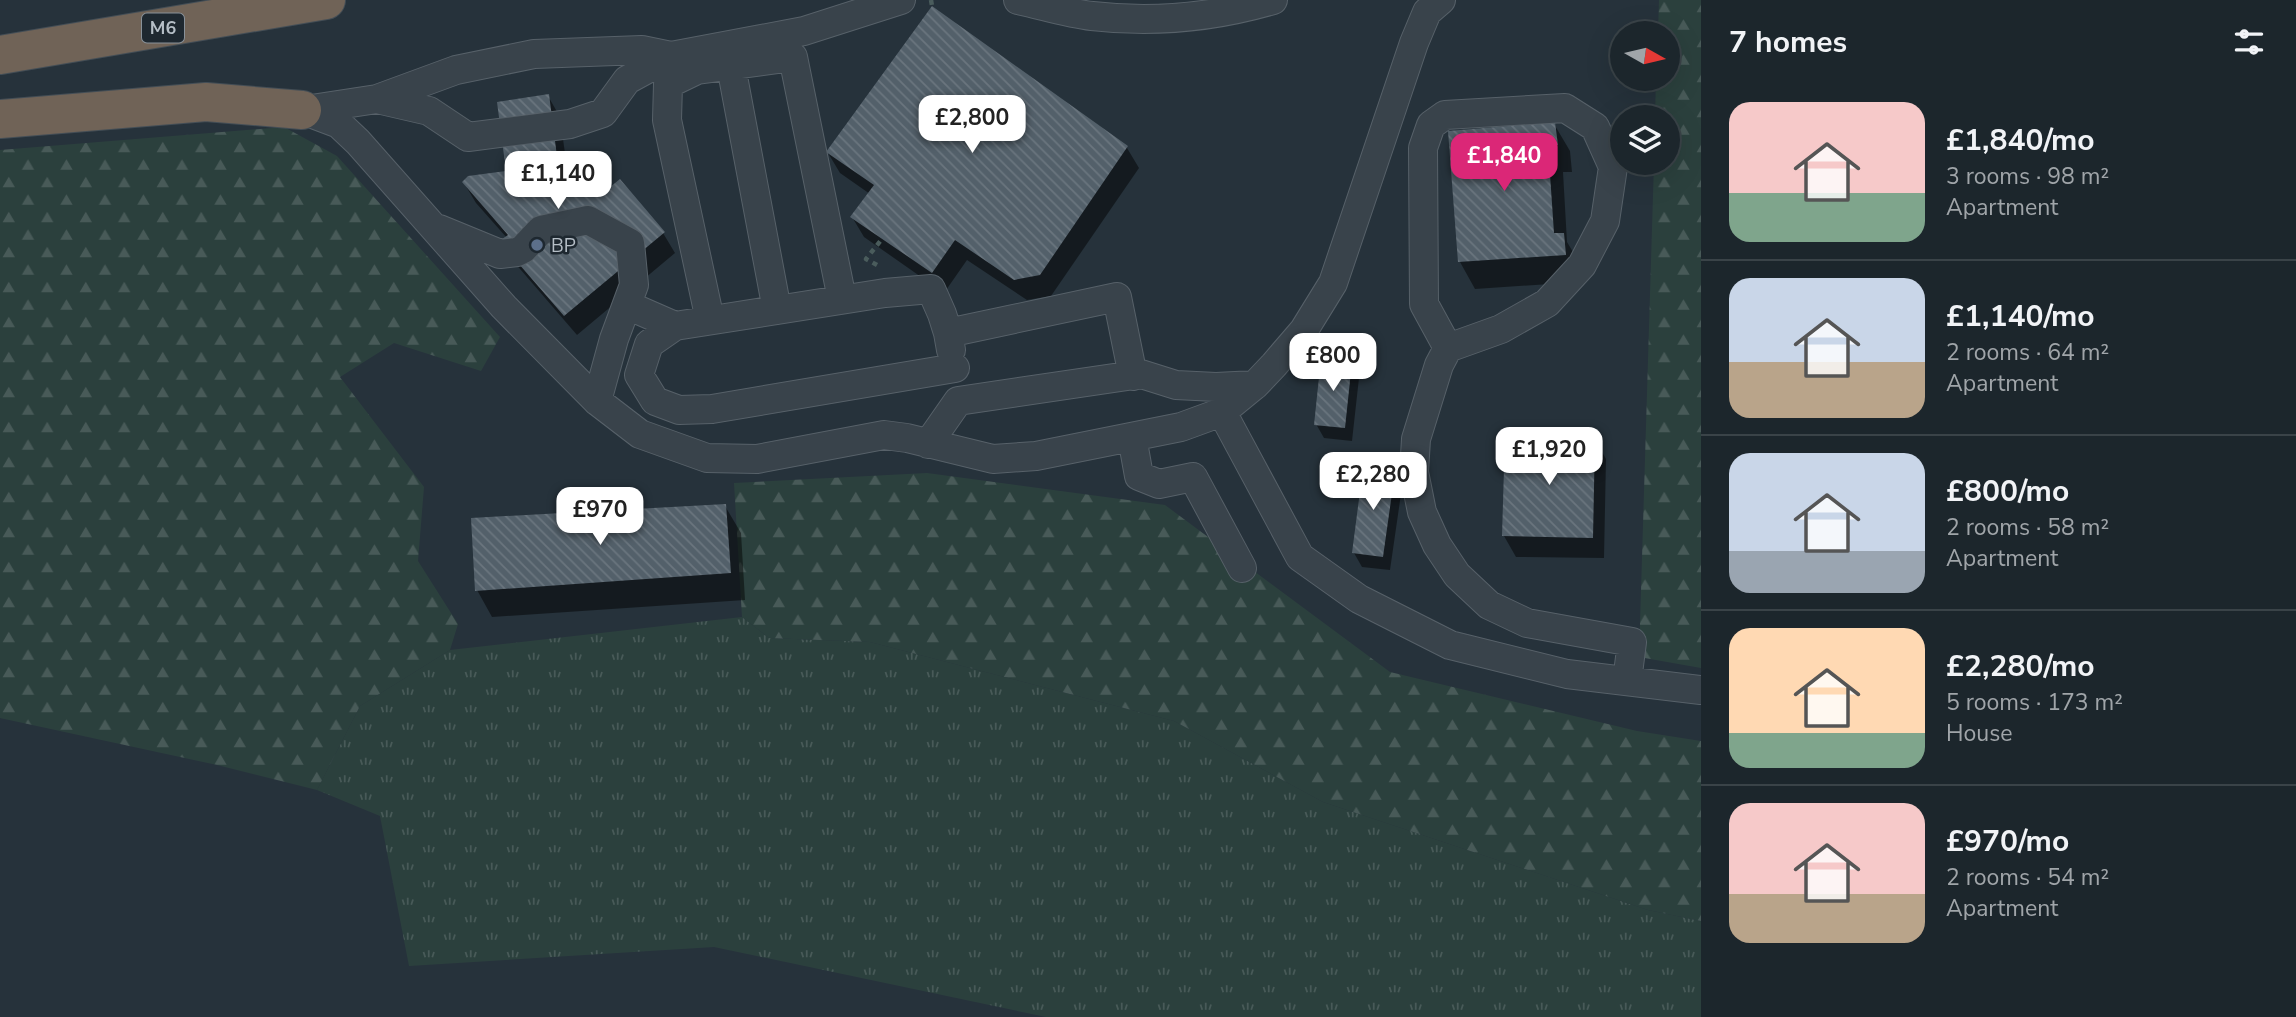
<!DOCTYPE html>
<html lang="en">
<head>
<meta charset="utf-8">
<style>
	:root { --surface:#1c262c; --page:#252e34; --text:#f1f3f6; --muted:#a0a5a9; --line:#3a4348; --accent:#db2777 }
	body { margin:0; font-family:"Nunito Sans",sans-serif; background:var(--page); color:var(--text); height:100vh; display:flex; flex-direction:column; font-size:26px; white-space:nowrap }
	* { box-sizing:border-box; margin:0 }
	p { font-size:23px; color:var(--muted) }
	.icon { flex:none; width:38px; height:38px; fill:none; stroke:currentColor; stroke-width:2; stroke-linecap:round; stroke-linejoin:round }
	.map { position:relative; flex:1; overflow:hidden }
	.details { display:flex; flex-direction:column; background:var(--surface); width:595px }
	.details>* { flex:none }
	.needle { width:46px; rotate:98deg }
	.controls { position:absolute; left:1610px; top:21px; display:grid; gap:14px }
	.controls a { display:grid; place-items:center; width:70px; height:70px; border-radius:50%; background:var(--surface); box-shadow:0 7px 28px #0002,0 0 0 2px var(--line); font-size:35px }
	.price { position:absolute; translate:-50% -60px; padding:0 16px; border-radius:14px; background:#fff; color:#222; font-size:23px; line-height:46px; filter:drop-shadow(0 2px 4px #0008) }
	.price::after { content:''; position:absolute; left:50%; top:42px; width:21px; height:16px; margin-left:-10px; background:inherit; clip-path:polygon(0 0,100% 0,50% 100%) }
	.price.current { background:var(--accent); color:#fff }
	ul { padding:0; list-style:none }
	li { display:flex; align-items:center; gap:21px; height:175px; padding:0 28px }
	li+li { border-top:2px solid var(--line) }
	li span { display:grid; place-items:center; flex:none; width:196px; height:140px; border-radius:21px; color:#555 }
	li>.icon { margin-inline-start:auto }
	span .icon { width:84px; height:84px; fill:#fffc; stroke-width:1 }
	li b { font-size:30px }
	h2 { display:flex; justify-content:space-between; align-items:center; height:84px; padding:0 28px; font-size:30px }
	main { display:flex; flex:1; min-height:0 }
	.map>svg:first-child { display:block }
</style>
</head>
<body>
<main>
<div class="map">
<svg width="1701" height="1017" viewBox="0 0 1701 1017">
	<defs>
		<pattern id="grass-tufts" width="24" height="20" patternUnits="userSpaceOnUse" patternTransform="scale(1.75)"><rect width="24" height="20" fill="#2b403d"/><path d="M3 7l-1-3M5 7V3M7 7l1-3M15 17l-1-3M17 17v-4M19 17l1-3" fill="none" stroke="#485a58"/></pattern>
		<pattern id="forest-firs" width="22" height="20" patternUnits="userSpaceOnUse" patternTransform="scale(1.75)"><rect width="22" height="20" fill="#2b403d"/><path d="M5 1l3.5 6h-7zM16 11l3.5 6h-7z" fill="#485a58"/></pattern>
		<pattern id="building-back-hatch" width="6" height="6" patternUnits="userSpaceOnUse" patternTransform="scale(1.75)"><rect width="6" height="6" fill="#53606a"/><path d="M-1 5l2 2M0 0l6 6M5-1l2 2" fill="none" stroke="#6a757e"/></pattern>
	</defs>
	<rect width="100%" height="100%" fill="#26323b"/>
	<path fill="url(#grass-tufts)" d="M742,617L769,638L870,642L1174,721L1323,802L1648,910L1701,921V1017H1046L714,947L409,966L380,816L317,790L360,706L450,650Z"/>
	<path fill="url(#forest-firs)" d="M1659,0H1701V668L1639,657L1654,163H1668V117H1655L1656,79H1668V33H1658Z
		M284,127L337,156L500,337L481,371L394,343L340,377L424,487L418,561L458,624L450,650L360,706L317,790L217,765L0,718V150Z
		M927,473L1165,505L1390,672L1637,731L1701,741V921L1648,910L1323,802L1174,721L870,642L769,638L742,617L734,483Z"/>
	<path fill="#0007" d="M933,8L1127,148L1139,168L1051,296L1027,300L967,260L944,293L864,237L852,217L870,194L840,173L828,153Z
		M548,96L560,117L570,190L663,233L675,253L577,335L514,262L507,238L476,203L464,183L508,172Z
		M1554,124L1570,151L1572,172H1563L1567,242L1579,262L1580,282L1475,289L1460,262Z
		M1351,364L1359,378L1352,441L1324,438L1316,424Z
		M1594,438L1606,459L1604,558L1516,557L1504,536Z
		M1394,473L1402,487L1390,570L1362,567L1354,553Z
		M725,506L741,533L745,600L492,617L477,590Z"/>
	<path fill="url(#building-back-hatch)" d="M932,6L1128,146L1040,275L1014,280L955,240L932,273L850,217L874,185L826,152Z
		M549,94L559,172L552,173L564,188L605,191L620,179L665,232L564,316L499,241L508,235L462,182L468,176L506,171L497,102Z
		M1555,122L1558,145H1548L1554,233H1564L1566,255L1458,262L1448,131Z
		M1321,358L1352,362L1345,428L1314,425Z
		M1505,435L1595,437L1593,538L1502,536Z
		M1363,468L1395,472L1383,557L1352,553Z
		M726,504L731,573L475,591L471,518Z"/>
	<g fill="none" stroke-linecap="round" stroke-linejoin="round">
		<g stroke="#576169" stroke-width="30">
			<path id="minor" d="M1018,0C1042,5 1067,13 1092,16C1152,23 1215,17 1273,0
				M731,66L777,310
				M377,99L429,111L468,137L570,124L603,113L627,80L671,56L804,31L901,0
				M302,110L339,124L358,142L504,307L597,401L640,434L707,458L757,459L884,435L907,438L993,459L1036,456L1181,427L1222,412L1255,385L1274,365L1304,330L1333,283L1414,43L1427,12L1441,0
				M305,110L377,99L456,70L534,54L642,50L671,56
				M439,229L500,254L517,252L523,249L541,230L588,220L630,243L634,285L614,339L597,401
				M627,305L675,326
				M710,320L667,120L668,84L697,70L793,57L842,299
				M948,333L942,314L931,289L885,293L675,326L649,344L639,375L655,401L679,410L712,409L955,368
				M1448,348L1424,304L1423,148L1431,125L1445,115L1565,108L1595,127L1613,167L1605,221L1582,265L1547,303L1501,329L1448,348L1439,365L1416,439L1414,472L1422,512L1437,545L1457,575L1489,605L1527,623L1632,642L1627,681
				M951,350L948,333L1117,297L1133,376
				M1222,412L1300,557L1359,599L1450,645L1567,674L1701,690
				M1132,437L1139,476L1159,484L1193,477L1242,568
				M928,444L958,401L1141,374L1176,385L1216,387L1255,385"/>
		</g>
		<g stroke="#444e56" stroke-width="40">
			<path id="highway" d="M0,55L326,0
				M0,119L206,102L302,110"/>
		</g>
		<path stroke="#4a5c5c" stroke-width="4.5" stroke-dasharray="5 5" stroke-linecap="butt" d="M931,0L932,6
			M877,265L866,259L882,239"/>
		<use href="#minor" stroke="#39434b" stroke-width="28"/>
		<use href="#highway" stroke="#706357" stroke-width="38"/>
	</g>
	<circle fill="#5c6f8a" stroke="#1e2830" stroke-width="2.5" cx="537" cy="245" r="7"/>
	<g text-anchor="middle" stroke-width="5" stroke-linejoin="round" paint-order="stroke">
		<rect fill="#1e2830" stroke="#889199" stroke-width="2" x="142" y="13.5" width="42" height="29" rx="5"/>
		<g font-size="18" font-weight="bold" fill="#b5bec6">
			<text x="163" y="34">M6</text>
		</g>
		<g font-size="19" fill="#b5bec6" stroke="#1e2830" text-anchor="start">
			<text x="551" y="252">BP</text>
		</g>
	</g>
</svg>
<div class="controls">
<a><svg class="needle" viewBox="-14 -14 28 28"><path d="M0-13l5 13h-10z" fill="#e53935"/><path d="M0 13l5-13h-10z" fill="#a0a5a9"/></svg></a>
<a><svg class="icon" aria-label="layers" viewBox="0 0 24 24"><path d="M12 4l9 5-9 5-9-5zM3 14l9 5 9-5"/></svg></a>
</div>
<b class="price" style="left:972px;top:155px">£2,800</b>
<b class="price current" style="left:1504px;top:193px">£1,840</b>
<b class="price" style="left:558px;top:211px">£1,140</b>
<b class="price" style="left:1333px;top:393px">£800</b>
<b class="price" style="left:1549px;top:487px">£1,920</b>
<b class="price" style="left:1373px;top:512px">£2,280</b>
<b class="price" style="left:600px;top:547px">£970</b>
</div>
<section class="details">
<h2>7 homes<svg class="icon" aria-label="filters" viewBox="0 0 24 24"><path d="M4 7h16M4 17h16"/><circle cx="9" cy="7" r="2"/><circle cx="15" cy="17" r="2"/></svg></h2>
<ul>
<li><span style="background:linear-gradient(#f6c9c9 65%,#7fa58c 0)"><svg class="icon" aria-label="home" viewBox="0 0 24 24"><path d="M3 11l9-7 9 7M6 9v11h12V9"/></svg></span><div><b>£1,840/mo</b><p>3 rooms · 98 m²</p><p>Apartment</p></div></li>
<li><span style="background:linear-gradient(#c9d6e8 60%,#b9a48a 0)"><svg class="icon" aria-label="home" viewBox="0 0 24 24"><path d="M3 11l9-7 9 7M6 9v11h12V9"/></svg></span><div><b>£1,140/mo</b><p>2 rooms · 64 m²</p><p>Apartment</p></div></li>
<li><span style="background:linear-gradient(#c9d6e8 70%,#9aa5b1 0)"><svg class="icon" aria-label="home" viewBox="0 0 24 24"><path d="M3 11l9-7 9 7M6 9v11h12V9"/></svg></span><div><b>£800/mo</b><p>2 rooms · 58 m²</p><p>Apartment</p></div></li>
<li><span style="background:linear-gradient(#ffd9b3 75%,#7fa58c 0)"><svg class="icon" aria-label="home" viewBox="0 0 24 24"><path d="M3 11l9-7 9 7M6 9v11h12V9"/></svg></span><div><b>£2,280/mo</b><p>5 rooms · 173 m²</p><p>House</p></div></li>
<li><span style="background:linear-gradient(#f6c9c9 65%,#b9a48a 0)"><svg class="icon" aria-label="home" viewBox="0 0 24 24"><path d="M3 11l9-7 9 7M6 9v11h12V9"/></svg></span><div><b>£970/mo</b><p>2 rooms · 54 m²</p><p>Apartment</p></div></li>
</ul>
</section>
</main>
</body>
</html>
